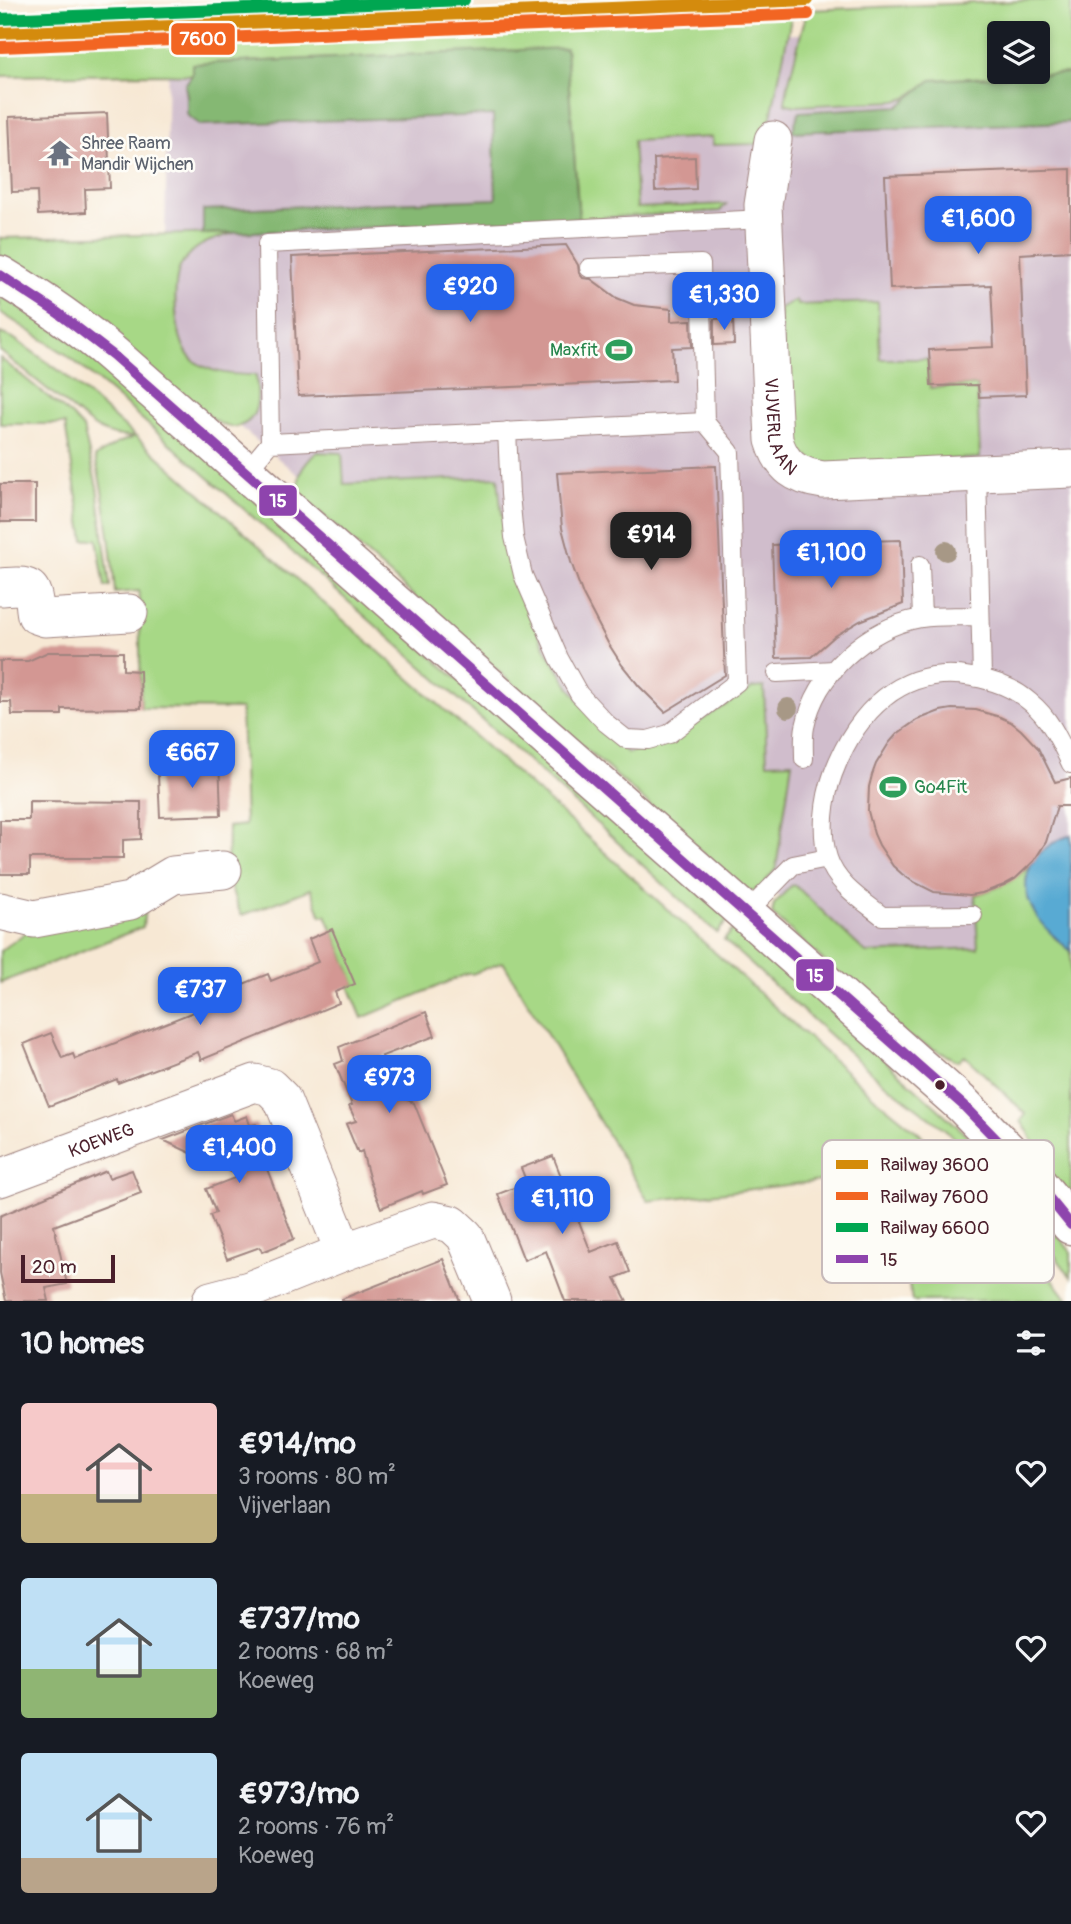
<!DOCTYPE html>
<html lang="en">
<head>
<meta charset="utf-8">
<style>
	:root { --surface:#171b24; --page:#242831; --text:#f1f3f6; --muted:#9ea1a6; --accent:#2563eb }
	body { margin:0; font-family:Pangolin,sans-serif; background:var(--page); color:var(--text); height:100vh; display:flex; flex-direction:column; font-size:26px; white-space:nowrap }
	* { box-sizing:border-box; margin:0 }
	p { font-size:23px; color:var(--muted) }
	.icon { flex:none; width:38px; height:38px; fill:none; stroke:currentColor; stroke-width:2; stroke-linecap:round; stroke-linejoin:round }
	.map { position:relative; height:1301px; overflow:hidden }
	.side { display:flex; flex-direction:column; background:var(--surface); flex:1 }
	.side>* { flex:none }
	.tools { position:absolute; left:987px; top:21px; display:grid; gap:14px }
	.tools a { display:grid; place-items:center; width:63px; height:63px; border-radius:7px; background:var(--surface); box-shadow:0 4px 10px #0003; font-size:35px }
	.scale { position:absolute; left:21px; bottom:18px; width:94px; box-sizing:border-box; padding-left:7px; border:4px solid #4a1f2b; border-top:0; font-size:19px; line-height:24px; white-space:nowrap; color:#4a1f2b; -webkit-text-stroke:5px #fdfcf7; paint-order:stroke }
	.price { position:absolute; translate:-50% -60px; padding:0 16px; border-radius:14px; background:var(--accent); color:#fff; font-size:23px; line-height:46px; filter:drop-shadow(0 2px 4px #0008) }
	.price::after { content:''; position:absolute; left:50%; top:42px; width:21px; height:16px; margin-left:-10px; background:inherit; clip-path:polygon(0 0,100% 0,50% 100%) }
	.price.current { background:#222; color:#fff }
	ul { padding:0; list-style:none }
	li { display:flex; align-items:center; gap:21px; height:175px; padding:0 21px }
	li span { display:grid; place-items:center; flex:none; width:196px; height:140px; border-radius:7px; color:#555 }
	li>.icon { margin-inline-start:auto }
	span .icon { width:84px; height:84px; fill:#fffc; stroke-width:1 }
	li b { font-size:30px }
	h2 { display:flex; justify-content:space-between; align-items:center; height:84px; padding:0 21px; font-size:30px }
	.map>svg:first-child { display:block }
</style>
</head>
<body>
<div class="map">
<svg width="1071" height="1301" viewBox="0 0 1071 1301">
	<rect width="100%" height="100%" fill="#fdfcf7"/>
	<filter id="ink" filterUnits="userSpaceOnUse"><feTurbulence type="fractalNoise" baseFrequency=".0143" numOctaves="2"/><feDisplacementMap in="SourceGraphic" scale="14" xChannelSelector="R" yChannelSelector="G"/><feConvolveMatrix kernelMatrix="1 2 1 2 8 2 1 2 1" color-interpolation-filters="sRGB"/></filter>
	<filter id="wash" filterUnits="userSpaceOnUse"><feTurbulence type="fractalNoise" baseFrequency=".00686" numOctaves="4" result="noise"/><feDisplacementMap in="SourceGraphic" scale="28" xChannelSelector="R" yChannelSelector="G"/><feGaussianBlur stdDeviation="1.57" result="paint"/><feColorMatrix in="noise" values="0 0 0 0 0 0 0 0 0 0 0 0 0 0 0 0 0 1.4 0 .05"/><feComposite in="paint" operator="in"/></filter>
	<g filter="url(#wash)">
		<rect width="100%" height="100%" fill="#f7e8d4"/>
		<path fill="#d0bdcc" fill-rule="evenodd" d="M1071,24V988L883,991L503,645L163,363L168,57ZM999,33H1038V72H999Z"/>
		<path fill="#a7d886" stroke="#787c58" stroke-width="2" fill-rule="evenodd" d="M1040,0H1071V73L932,80L906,98L896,101L797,106L787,104L785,102L788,85L807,10ZM999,33H1038V72H999Z
			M792,14L767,136L760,144L713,145L712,137L633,141L637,208L726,204L720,211L579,219L566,49L193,64L192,75L160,74L0,76V45Z
			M234,233C219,238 201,242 190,254C187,257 182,264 180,267C171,289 175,346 194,361C212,374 235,375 256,375C258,393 261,420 239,426C230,428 225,427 217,422L0,258V238Z
			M0,295L80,346L729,919L717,933L522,755L125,404L67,355L0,312Z
			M796,300L797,305L878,302L880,359H928L930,388L977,385L980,458L821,465L798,451L792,443L779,308Z
			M0,333L13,338L64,374L136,437L548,801L874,1097L952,1160L996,1208L1039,1261L1068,1300L912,1301L891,1173L648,1201L503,962L472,974H467L362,1018L349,986L355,984L326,915L321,916L311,889L243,915H241L227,878L228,827L245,825L241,709L141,708L139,591L115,593C111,547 106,502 95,457L118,443L134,437C115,436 103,434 88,422L0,351Z
			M0,358L72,416L83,428L97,487L110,586L105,587L97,539L84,540L65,424H0Z
			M317,452L342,453L344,484L498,477C504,565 534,646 590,714C602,728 613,742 628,753L671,739L753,688L764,687L767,763L792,762L776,869L760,888L754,891L745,890L299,494C297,473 302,466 317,452Z
			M1032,863L1026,880L1054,937L1071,951V1202L1047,1172L1029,1133L1021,1121L1026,1114L965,1056L958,1061L907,1036L772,914L774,904L791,886L795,885L866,953L978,948L975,895C1003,886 1011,884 1032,863Z
			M145,906L143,927L0,983V951L41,922Z
			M736,926L1009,1173L1071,1252V1277L1018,1207L965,1149L946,1130L880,1080L724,940Z"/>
		<path fill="#85b873" stroke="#686c4f" stroke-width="2" d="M566,48L579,219L203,234V210L496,199L493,115L200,125L187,115V96L185,85L192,75V64Z
			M1071,73V122L792,132L799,112L899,106L931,80Z"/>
		<path fill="#58aad3" stroke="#51647f" stroke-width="2" d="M1071,835V951C1060,942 1048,932 1039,920C1012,882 1030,849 1071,835Z"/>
		<g id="blocks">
			<path fill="#d39793" d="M107,113L110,188L85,189L86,212L38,215L37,191L12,192L9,117Z
				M695,157L696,189L655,191L654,159Z
				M1071,169V251L1020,254L1026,395L979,397L978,385L931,386L929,350L994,347L991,285L890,289L885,176Z
				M566,245L578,265L579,273L583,278L591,279L617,298L634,305L671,309V321L691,320L692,347L672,348L674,380L298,396L292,257Z
				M733,318L734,344L714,345V319Z
				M716,466L725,675L665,712L639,686L622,665L608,643L583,595L571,562L562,528L557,473Z
				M0,484H35V522H0Z
				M865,537V541L901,540L903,604L860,621L835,636L811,657L776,658L772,545L835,542V538Z
				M48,652H123V670L140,671L141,708L62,709V715H12L11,702H0V661H28Z
				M952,709L976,710L1000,717L1011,722L1021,730L1038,748L1055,782L1071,778V806H1057L1046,842L1034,861L1015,879L1004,885L982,893L970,895L934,892L912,881L902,874L893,866L879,845L874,834L868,811L869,787L872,775L876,764L889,743L897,734L917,720L940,711Z
				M219,757L221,815L160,817L158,774H185L184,758Z
				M29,801L141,802V839L123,840V858H30V874H0V820H29Z
				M332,929L355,984L335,992L339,1003L201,1060L198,1052L118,1083L117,1079L49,1106L24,1044L51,1033L62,1058L73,1054L75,1059L229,998L226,991L268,974L271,981L318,962L309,939Z
				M426,1012L435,1036L382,1056L397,1095L414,1103L447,1185L423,1194L422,1191L381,1208L370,1181L362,1151L358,1153L346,1124L356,1121L349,1106L352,1105L335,1064L343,1061L339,1047Z
				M231,1114L234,1121L247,1116L250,1125L256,1124L273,1168L267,1169L294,1239L262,1252L260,1247L227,1259L210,1215L216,1213L206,1189L240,1176L163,1140Z
				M553,1156L591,1252L618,1241L630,1272L615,1278L627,1301H565L546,1251L524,1260L498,1194L527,1183L521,1168Z
				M132,1170L141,1193L54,1226L67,1284L46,1288L49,1301H6L0,1273V1216L106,1171L109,1178Z
				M443,1259L460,1301H342V1299Z"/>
		</g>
	</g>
	<g filter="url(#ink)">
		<use href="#blocks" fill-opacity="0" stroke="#a08480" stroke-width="2"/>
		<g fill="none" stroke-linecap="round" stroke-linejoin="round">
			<g stroke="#a08480" stroke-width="20">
				<path id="lane" d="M507,431L510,494L514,537L523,575L559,658L579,694L606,723L626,739L648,740L669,734L737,682L730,452L705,422
					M270,443L705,422L701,264L589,268
					M246,472L270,443L267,244L764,219
					M977,473L982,678
					M920,565L922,618
					M777,673L834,670
					M804,759C804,748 803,737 805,727C816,673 867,628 921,618C940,615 961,617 980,616
					M746,913L793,865L828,858
					M973,915L882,916C862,900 836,884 828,858C820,832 824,799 833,774C856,712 902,664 972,677C993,680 1014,688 1030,702C1050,718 1060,741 1071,764"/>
			</g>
			<g stroke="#a08480" stroke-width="39">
				<g id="street">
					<path id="s1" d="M773,140L763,205L774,440C782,467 796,476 823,480L1071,469"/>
					<path d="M0,587C9,587 28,582 32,593C35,599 34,608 36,615L45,618L129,613"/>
					<path d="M0,911L34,919L130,901L173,875L223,870"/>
					<path id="s2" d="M0,1178L255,1083L270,1087L282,1099L344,1252"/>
					<path d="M211,1300L249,1290L344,1252L433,1220L452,1224L465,1236L492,1301"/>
				</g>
			</g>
			<g stroke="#a08480" stroke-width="41">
				<path id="secondary" d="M0,275C40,299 78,325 113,355L963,1105L1027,1171L1071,1225"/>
			</g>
			<use href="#lane" stroke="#fff" stroke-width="18"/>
			<use href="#street" stroke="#fff" stroke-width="37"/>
			<use href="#secondary" stroke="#fff" stroke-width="38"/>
			<g stroke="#fdfcf7" stroke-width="16">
				<path id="bus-1" d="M0,275L58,313L113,355L963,1105L1027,1171L1071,1225"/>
			</g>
			<use href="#bus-1" stroke="#8e44ad" stroke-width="10"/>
			<g stroke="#fdfcf7" stroke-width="18">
				<path id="rail-1" d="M0,33L807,0"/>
			</g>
			<g stroke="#fdfcf7" stroke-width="18">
				<path id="rail-2" d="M1,47L808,14"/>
			</g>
			<g stroke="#fdfcf7" stroke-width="18">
				<path id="rail-3" d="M0,19L464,0"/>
			</g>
			<use href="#rail-1" stroke="#d48b09" stroke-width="12"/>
			<use href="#rail-2" stroke="#f26522" stroke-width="12"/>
			<use href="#rail-3" stroke="#00a651" stroke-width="12"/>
		</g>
		<g fill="#a79886">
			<circle cx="946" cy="551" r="10"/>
			<circle cx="788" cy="708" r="10"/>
		</g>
	</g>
	<defs>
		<g id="temple-bare" transform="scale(2.1)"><path d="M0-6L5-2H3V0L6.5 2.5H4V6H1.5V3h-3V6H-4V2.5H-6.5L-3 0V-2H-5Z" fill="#6b7280" stroke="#fdfcf7" stroke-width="2.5" paint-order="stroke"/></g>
		<g id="stadium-bare" transform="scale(2.1)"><path d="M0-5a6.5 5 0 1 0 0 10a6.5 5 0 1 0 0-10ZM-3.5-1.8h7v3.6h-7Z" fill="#2e9e5b" stroke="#fdfcf7" stroke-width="2.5" paint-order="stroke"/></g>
	</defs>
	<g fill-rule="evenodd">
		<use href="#temple-bare" x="60" y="153"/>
		<use href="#stadium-bare" x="619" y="350"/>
		<use href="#stadium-bare" x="893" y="787"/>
	</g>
	<circle fill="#4a1f2b" stroke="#fdfcf7" stroke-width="2.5" cx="940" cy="1085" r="6"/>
	<g text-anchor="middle" stroke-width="5" stroke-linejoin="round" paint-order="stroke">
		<g font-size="18" fill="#5b616d" stroke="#fdfcf7" text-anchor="start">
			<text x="81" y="149">Shree Raam<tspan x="81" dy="21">Mandir Wijchen</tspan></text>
		</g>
		<g font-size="18" fill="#27864d" stroke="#fdfcf7" text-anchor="end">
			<text x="598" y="356">Maxfit</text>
			<text x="914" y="793" text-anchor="start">Go4Fit</text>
		</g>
		<g font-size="18" fill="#4a1f2b" stroke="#fdfcf7">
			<text dy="6" stroke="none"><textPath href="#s1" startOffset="289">VIJVERLAAN</textPath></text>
			<text dy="6" stroke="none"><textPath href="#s2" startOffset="108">KOEWEG</textPath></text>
		</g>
	</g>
	<rect x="822" y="1140" width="232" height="143" rx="10" fill="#fdfcf7" stroke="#c7baba" stroke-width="2"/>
	<rect x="836" y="1160" width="32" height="9" fill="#d48b09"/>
	<rect x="836" y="1192" width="32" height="8" fill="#f26522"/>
	<rect x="836" y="1223" width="32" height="9" fill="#00a651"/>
	<rect x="836" y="1255" width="32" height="8" fill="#8e44ad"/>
	<g font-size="19" fill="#4a1f2b">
		<text x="880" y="1171">Railway 3600</text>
		<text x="880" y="1203">Railway 7600</text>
		<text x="880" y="1234">Railway 6600</text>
		<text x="880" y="1266">15</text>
	</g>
	<g stroke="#fdfcf7" stroke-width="2.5">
		<rect x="170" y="22" width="66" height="34" rx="7" fill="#f26522"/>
		<rect x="258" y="484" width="40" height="33" rx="7" fill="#8e44ad"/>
		<rect x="795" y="958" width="40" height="34" rx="7" fill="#8e44ad"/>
	</g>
	<g font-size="19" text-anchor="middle" font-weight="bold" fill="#fff">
		<text x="203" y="45">7600</text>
		<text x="278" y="507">15</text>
		<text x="815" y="982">15</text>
	</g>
</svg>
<div class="tools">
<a><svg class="icon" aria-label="layers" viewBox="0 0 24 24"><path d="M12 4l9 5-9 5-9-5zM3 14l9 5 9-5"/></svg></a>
</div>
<div class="scale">20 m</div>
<b class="price" style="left:978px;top:256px">€1,600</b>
<b class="price" style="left:470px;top:324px">€920</b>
<b class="price" style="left:724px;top:332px">€1,330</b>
<b class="price current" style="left:651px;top:572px">€914</b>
<b class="price" style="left:831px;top:590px">€1,100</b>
<b class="price" style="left:192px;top:790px">€667</b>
<b class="price" style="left:200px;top:1027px">€737</b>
<b class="price" style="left:389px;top:1115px">€973</b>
<b class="price" style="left:239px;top:1185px">€1,400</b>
<b class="price" style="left:562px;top:1236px">€1,110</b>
</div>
<section class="side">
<h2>10 homes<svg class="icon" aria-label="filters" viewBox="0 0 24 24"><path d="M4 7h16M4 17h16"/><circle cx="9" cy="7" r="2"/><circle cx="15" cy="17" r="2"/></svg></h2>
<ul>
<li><span style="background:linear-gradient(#f6c9c9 65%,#c2b280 0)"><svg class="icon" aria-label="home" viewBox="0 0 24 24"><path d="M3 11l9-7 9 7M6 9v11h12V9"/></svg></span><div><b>€914/mo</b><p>3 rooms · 80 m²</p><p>Vijverlaan</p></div><svg class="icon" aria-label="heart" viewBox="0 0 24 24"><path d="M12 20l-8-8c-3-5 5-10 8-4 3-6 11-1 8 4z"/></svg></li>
<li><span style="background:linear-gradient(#bfe0f5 65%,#8fb573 0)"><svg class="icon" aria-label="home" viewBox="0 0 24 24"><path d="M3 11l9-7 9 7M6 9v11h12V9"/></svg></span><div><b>€737/mo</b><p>2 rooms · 68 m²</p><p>Koeweg</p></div><svg class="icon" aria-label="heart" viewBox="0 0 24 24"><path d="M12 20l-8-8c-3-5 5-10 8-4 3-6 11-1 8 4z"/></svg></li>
<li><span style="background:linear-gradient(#bfe0f5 75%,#b9a48a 0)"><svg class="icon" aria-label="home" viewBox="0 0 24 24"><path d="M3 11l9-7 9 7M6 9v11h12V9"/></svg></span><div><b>€973/mo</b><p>2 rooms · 76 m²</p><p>Koeweg</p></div><svg class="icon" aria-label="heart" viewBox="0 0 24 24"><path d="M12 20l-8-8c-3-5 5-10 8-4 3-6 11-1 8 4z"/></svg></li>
</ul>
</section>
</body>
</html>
